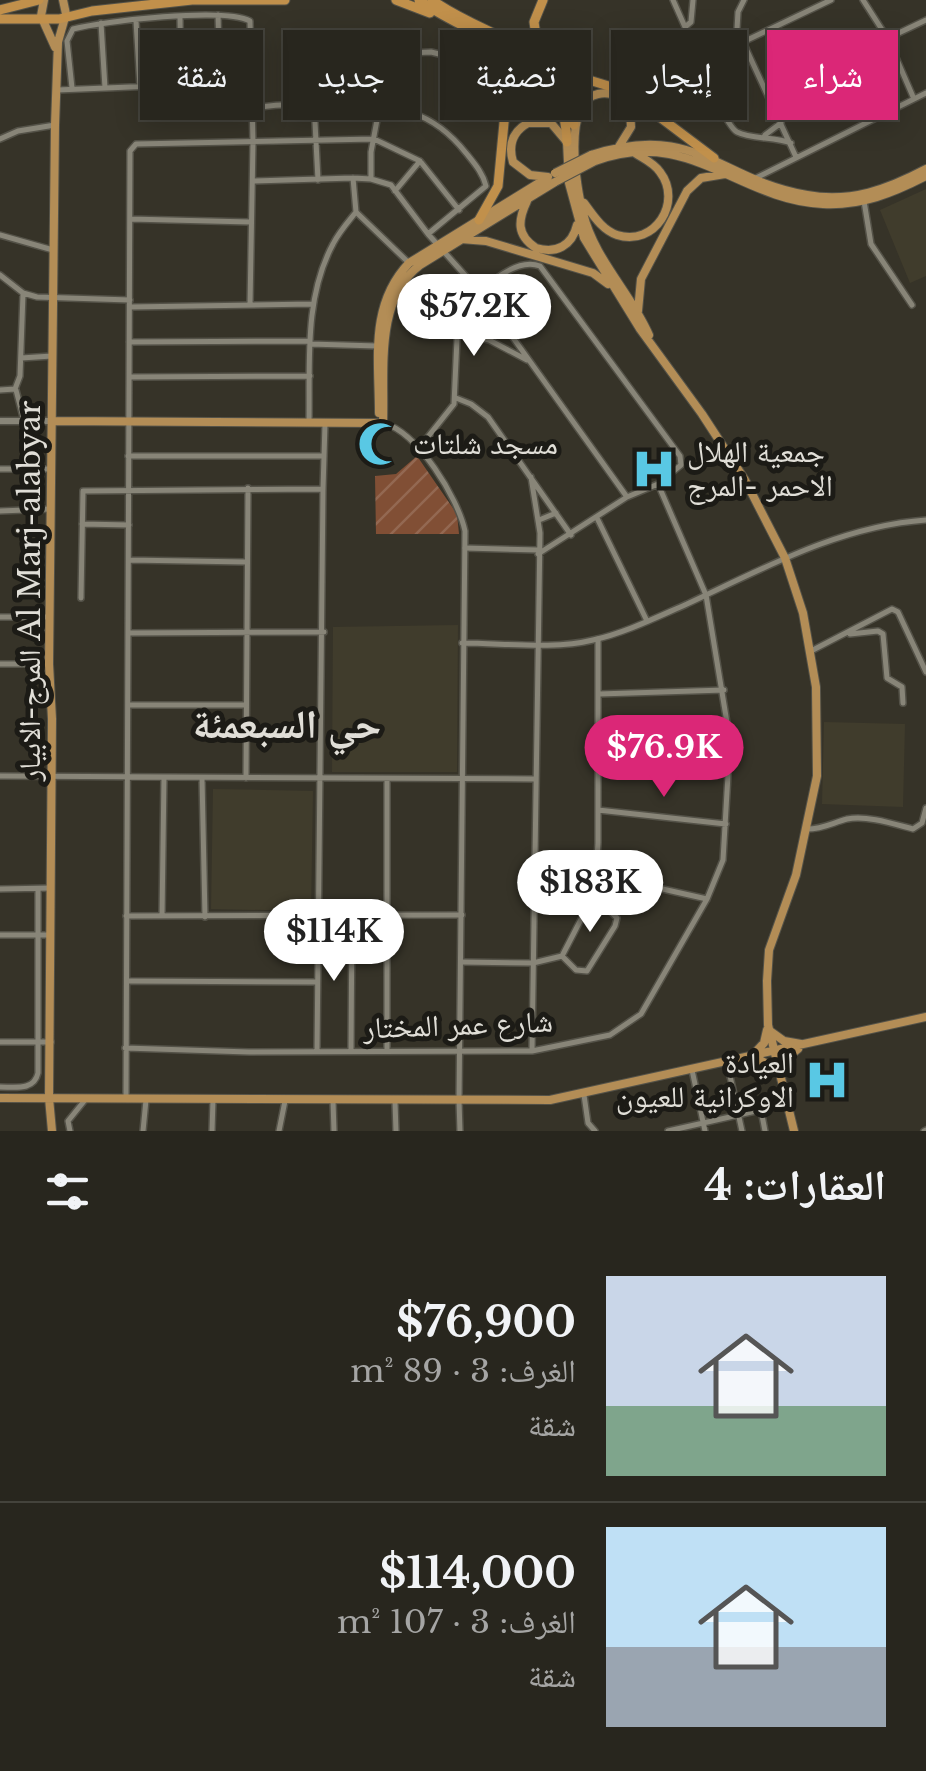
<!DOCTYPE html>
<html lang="ar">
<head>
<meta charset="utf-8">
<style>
	:root { --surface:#28261e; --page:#34322b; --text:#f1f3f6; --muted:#a5a5a4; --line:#44433c; --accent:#db2777 }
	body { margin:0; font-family:"Libre Baskerville","Noto Naskh Arabic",serif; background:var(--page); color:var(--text); direction:rtl; height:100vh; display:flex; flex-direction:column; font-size:38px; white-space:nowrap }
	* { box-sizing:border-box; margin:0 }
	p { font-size:32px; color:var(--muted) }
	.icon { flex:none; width:55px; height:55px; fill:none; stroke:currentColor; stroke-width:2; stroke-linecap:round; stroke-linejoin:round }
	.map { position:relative; height:1131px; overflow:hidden; direction:ltr }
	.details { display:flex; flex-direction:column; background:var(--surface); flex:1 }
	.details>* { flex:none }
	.guide { position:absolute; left:30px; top:30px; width:868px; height:90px; direction:rtl; display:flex; gap:20px }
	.price { position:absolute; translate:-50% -85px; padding:0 22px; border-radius:35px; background:#fff; color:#222; font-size:32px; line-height:65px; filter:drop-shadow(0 2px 5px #0008) }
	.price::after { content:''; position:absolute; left:50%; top:60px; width:30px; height:22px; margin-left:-15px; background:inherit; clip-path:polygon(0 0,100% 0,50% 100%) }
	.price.active { background:var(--accent); color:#fff }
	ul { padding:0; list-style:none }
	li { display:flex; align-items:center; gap:30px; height:250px; padding:0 40px }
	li+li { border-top:2px solid var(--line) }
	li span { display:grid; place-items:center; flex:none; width:280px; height:200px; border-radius:0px; color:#555 }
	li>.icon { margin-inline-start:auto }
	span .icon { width:120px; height:120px; fill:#fffc; stroke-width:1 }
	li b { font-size:42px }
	h2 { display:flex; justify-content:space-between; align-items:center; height:120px; padding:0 40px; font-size:42px }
	.chip { padding:0 35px; border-radius:0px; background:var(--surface); box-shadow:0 5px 25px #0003,0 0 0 2px var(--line); font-size:35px; line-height:90px }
	.chip.active { background:var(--accent); color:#fff }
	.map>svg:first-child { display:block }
</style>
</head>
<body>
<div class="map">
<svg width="926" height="1131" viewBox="0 0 926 1131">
	<defs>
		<pattern id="garden-furrows" width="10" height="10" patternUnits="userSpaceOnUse" patternTransform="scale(2.5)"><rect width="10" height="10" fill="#814f35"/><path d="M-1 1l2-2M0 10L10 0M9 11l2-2" fill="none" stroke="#936852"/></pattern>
	</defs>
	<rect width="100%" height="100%" fill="#363328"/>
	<path fill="#403c2c" d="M926,189V276L910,283L880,210Z
		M458,625L457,772H332L333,627Z
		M824,722L905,724L903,807L822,804Z
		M213,789L313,791L311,911L211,909Z"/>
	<path fill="url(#garden-furrows)" d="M417,456L457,514L459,534H376L375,476L396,474Z"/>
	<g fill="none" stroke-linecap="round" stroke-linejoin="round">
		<g stroke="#545248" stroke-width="8">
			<path id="minor" d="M673,0L685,27
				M693,0L691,22L685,27C694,46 723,124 737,132C750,139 775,137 791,143
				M744,0L738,12L737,29L796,157
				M863,0L888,39L914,99
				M218,15L220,83
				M180,17L181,84
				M136,21L140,87
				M101,23L105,88
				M352,35L382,39L410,53L431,52L467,61L504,110
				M743,42L831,0
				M138,48L180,47
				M647,69L660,114
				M347,82L402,83
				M72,88L67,41L73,29C103,21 225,7 250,21L253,142L250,305
				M57,90L252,82
				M768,95L926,20
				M314,103L318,180
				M253,108C285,103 315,104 347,105C399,107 431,109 466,153C474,163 483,173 486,186L428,234
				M398,108L410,53
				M765,135L781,123
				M0,139L18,131L55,125
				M353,178L356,212L409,263
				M756,178L926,93
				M371,179V152L380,104
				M253,181L353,178L371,179L391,185L428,234L481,293L627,497
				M395,191L420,161
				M864,201L871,244L912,305
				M130,219L250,222
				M0,235L53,250
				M0,275L23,293L37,297L130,300
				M130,307L312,304
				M456,332L489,340L527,360
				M129,342L310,341
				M310,344L377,346
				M21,358L52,356
				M130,377L310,376
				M0,390L15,389L20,376L23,294
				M16,390L24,421
				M456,398L471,404L488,417L571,535
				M309,422C310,362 304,298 333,244C339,232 348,222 356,212
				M419,448L454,404L458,317C475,296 512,255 540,266L680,456L681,465L658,484L627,497L538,554
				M128,456H324
				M0,469H52
				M531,477L540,533L532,1051
				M323,489L325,424
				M0,511L50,509
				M597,518L647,621
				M539,520L556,513
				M82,524L129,525
				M465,548L538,550
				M129,560L246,562
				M81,598L83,491L323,489L317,1051
				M0,617H50
				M128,633L324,632
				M850,634L878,631L883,634L887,678L902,687L903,703
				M811,651L892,609L898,612L926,672
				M0,664H49
				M599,694L724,690
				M129,705H246
				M599,753H730
				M0,776L534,779
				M202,778L205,917
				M246,778L248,488
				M598,810L726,824
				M807,829C823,829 832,823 847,819C867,815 894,824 913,829L922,823L926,808
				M534,874H596L707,899
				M0,889L51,888
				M126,916L462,915
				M162,916L164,777
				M0,935H51
				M562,956L576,970L587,971L615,926L617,918L609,910L590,902
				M461,962L533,963L562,956L590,902L596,874L598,843V639
				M129,981L316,982
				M0,1042H51
				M125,1048L249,1052L532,1051L610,1035L641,1014L707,899L723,860L730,741L706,595L658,484
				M351,1051L352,916
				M387,1051V779
				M727,1062L742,1131
				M692,1070L705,1131
				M0,1087C15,1087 34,1091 38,1073V889
				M584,1095L588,1123L595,1131
				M126,1099L130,151L136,144L374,139L420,161L459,210
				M333,1101L334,1131
				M459,1101L460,1131
				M395,1102L396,1131
				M761,1110L765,1131
				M70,1131L68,1121L85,1100
				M143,1131L146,1100
				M212,1131L213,1100
				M279,1131L285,1101
				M668,1131L787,1104
				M924,1131L926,1130"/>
		</g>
		<g stroke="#545248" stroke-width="8">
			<path id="tertiary" d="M383,423C418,432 458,498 465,531L459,1101
				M462,643C504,643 553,650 593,640C625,633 657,617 687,604C764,568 840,526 926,520"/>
		</g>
		<g stroke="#545248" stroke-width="9">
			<path id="secondary" d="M0,421H53"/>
		</g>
		<g stroke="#545248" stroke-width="10">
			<path id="primary" d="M44,0L41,16L55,47
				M618,148L631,127L630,109C623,98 613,91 598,94C562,101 576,187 583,213C594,259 631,293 649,335
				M591,155C696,121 718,180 807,195C851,203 888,189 926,169
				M595,161C689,126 738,200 823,204C861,206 893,193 926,176
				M548,177L530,175L513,162C508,145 512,132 528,123H551L567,142L569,183L584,238L640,329L702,414L745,480L785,558L803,613L816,687L817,776L796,875L769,950L767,981L768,1025L794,1131
				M527,201C518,220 516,235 536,248C556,254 572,246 577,225
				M584,203C593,215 602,230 617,235C655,247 683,202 660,172C654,163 644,159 635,153
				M461,239L486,241L593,273L608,284
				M638,311L641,279L687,191L701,178L725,174
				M379,413C379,359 369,305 409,263L547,178
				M53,421L383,423C385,372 374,300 420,265L555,182
				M770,1031L784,1041L801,1044
				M752,1056L764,1043L767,1030
				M755,1057L779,1071
				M781,1073L787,1058L798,1049
				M0,1098L550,1100L926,1017
				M52,1131L49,1098L52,719L49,664L55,125L58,42L66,14L63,0"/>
		</g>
		<g stroke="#545248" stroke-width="11">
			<path id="trunk" d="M189,0H285
				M396,0L430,13
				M419,0C478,44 564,49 567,142
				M432,0C493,43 553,38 574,125
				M0,10L39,0
				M0,19H59L92,11L192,0
				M539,57L534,22L543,0
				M543,62L566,73L625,91L714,158
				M479,220L498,186L507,91L499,58L480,37"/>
		</g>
		<use href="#minor" stroke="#888578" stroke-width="5"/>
		<use href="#tertiary" stroke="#888578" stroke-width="5"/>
		<use href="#secondary" stroke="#888578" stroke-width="6"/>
		<use href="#primary" stroke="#b38d56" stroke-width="8"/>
		<use href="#trunk" stroke="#c1904b" stroke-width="9"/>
		<g stroke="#545248" stroke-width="10" stroke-linecap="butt">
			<path id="primary-bridge" d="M555,173L591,155
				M555,182L595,161"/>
		</g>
		<use href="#primary-bridge" stroke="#b38d56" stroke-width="8"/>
	</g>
	<defs>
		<g id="mosque-bare" transform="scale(3.45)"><path d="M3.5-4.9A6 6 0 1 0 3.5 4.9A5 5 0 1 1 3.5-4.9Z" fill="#59c8e4" stroke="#1c1b16" stroke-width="2.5" paint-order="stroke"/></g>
		<g id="hospital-bare" transform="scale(3.45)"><path d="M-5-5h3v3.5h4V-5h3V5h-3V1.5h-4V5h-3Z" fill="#59c8e4" stroke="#1c1b16" stroke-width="2.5" paint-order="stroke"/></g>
	</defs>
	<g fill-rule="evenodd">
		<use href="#mosque-bare" x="380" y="444"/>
		<use href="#hospital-bare" x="654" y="469"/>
		<use href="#hospital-bare" x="827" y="1080"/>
	</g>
	<g text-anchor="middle" stroke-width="10" stroke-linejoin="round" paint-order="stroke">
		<g font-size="30" fill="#e0ded7" stroke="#1c1b16" text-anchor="start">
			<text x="413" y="454">مسجد شلتات</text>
			<text x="687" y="462">جمعية الهلال<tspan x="687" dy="34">الاحمر -المرج</tspan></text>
			<text x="794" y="1073" text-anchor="end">العيادة<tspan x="794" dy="34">الاوكرانية للعيون</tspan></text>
		</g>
		<g font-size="30" fill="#e0ded7" stroke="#1c1b16">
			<text transform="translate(30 591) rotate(-90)" y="10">المرج-الابيار Al Marj-alabyar</text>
			<text transform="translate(458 1025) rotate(-2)" y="10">شارع عمر المختار</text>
		</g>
		<g font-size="40" font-weight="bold" fill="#e0ded7" stroke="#1c1b16">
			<text x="287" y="738">حي السبعمئة</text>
		</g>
	</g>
</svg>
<b class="price" style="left:474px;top:359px">$57.2K</b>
<b class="price active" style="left:664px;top:800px">$76.9K</b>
<b class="price" style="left:590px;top:935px">$183K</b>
<b class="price" style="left:334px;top:984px">$114K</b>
<div class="guide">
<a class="chip active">شراء</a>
<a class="chip">إيجار</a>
<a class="chip">تصفية</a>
<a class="chip">جديد</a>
<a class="chip">شقة</a>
</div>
</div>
<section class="details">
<h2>العقارات: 4<svg class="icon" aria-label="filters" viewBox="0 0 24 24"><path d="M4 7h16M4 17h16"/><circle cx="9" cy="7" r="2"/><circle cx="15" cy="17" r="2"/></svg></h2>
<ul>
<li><span style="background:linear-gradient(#c9d6e8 65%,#7fa58c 0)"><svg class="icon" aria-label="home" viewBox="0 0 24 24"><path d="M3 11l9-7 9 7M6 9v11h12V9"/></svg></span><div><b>$76,900</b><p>الغرف: 3 · 89 m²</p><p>شقة</p></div></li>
<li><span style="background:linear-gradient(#bfe0f5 60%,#9aa5b1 0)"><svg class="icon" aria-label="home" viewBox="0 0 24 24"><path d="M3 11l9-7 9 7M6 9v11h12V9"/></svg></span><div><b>$114,000</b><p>الغرف: 3 · 107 m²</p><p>شقة</p></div></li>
</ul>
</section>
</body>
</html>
